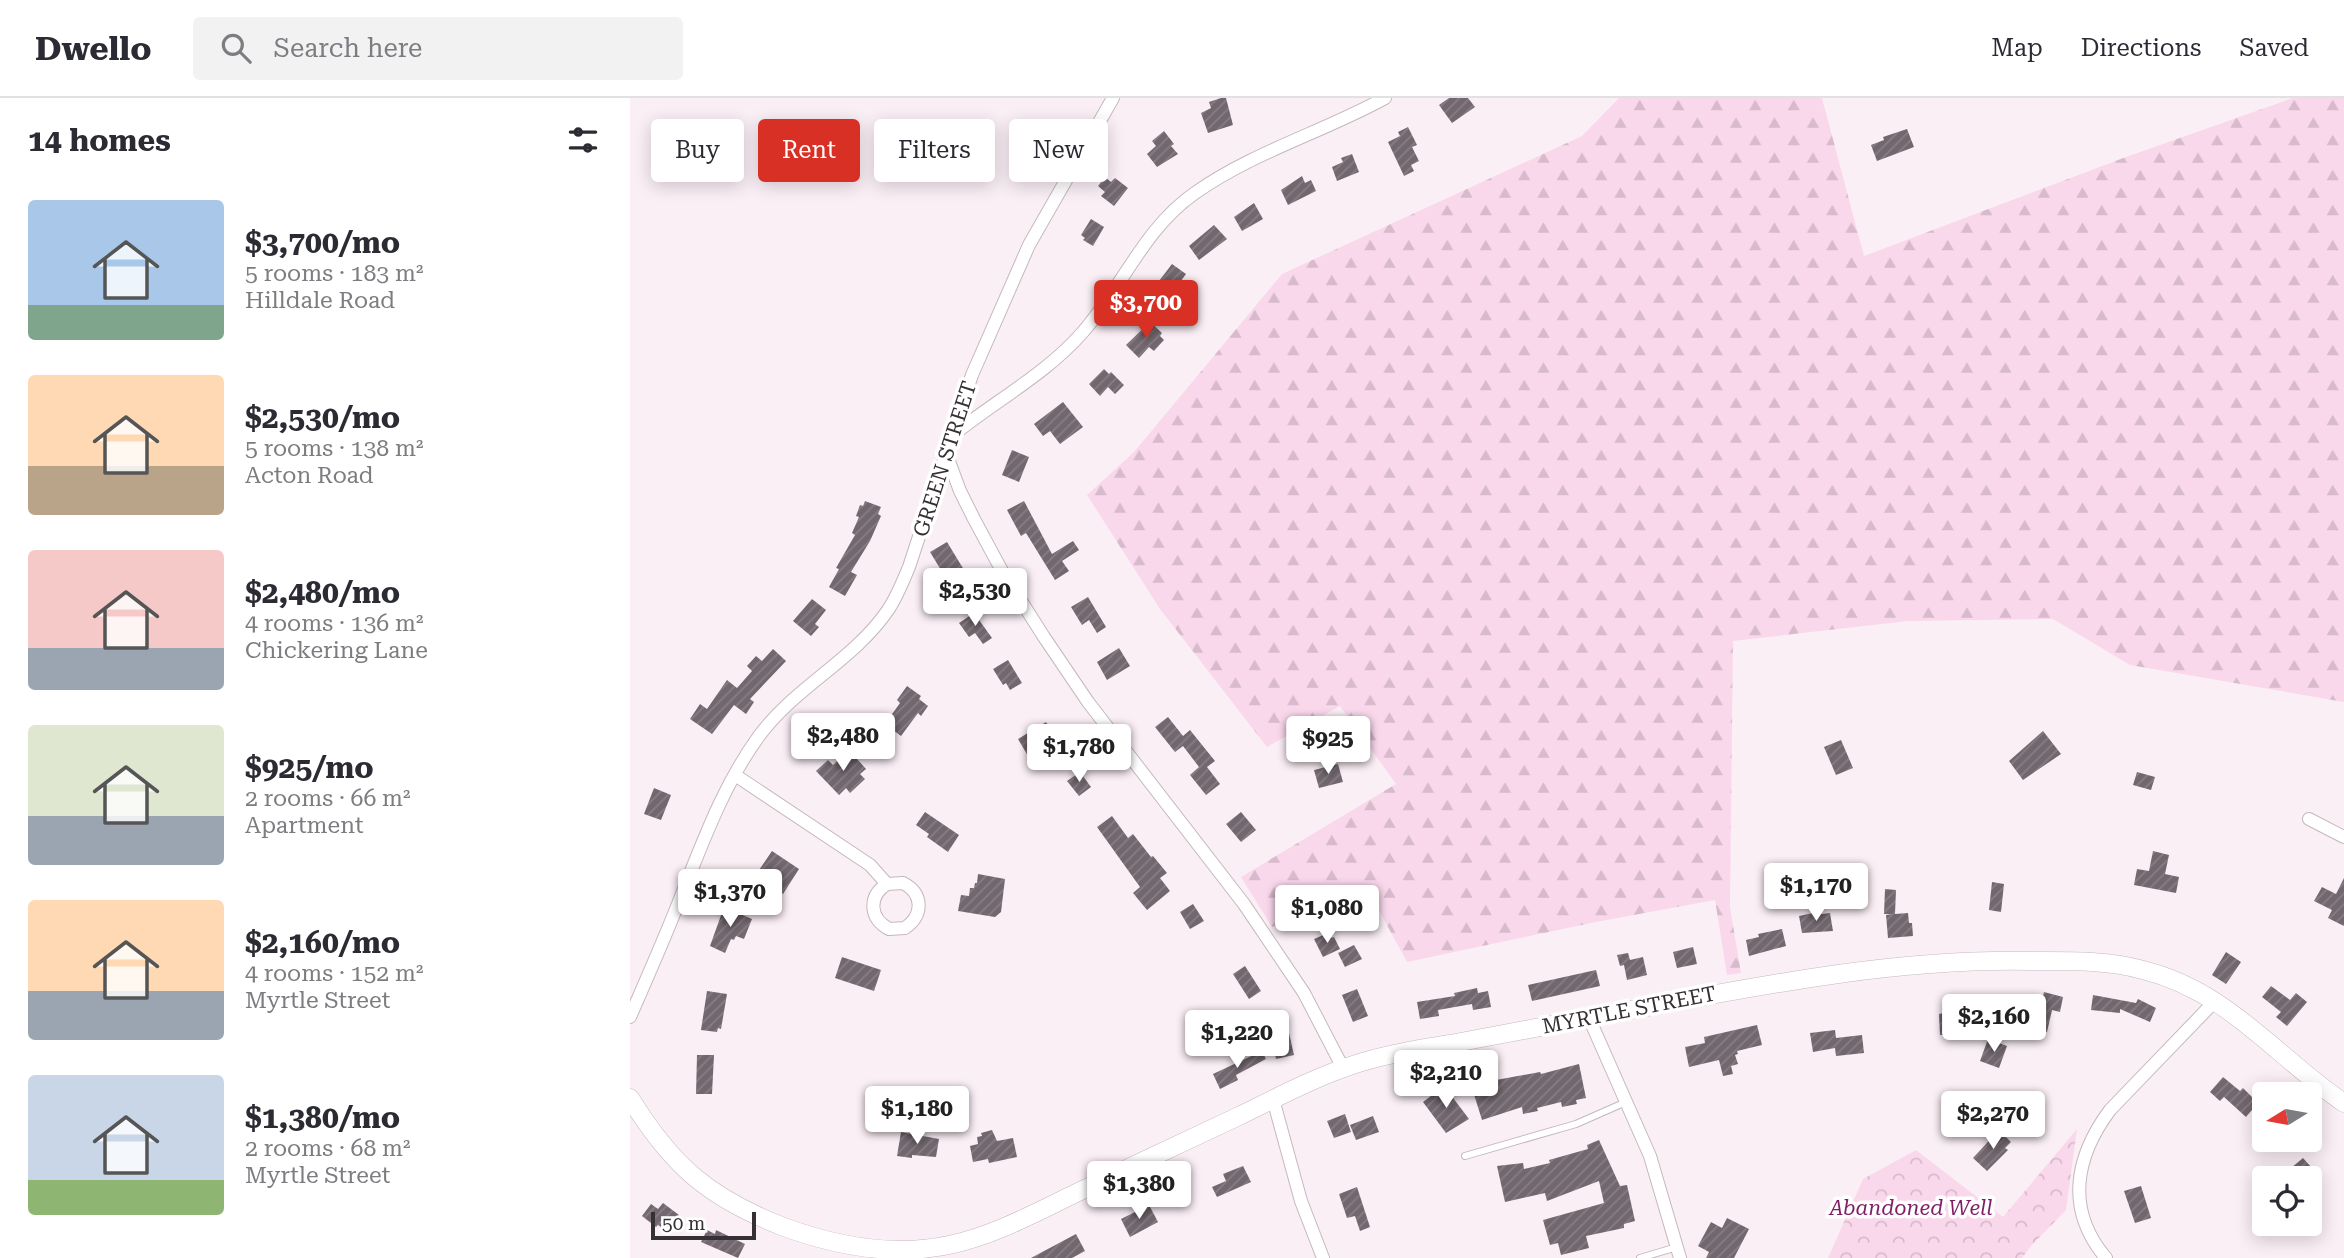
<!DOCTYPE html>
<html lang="en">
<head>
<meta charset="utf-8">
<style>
	:root { --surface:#fff; --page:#f2f2f3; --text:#2b2b33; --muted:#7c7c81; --line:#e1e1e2; --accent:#d93025 }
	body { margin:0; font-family:"Roboto Serif",serif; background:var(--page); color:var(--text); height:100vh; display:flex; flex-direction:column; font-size:26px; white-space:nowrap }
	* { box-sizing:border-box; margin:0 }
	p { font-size:23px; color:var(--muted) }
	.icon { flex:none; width:38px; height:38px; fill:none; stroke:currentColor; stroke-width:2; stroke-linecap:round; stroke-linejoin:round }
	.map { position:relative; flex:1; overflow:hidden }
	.panel { display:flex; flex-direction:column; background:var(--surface); width:630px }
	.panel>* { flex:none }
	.top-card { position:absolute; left:21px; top:21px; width:665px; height:63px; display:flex; gap:14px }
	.needle { width:46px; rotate:259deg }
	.fabs { position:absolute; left:1622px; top:984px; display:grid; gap:14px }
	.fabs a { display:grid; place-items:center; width:70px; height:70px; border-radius:7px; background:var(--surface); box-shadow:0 4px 18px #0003; font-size:35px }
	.scale { position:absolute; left:21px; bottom:18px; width:105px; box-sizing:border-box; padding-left:7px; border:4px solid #353033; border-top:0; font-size:19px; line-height:24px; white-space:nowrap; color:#353033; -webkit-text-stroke:5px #fff; paint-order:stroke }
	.price { position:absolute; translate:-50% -60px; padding:0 16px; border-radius:7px; background:#fff; color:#222; font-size:23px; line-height:46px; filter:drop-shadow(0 2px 4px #0008) }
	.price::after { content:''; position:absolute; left:50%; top:42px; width:21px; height:16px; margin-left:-10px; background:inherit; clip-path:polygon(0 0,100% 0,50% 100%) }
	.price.on { background:var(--accent); color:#fff }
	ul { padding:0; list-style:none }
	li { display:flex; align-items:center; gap:21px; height:175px; padding:0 28px }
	li span { display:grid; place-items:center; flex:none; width:196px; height:140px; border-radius:7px; color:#555 }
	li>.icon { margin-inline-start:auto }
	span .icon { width:84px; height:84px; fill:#fffc; stroke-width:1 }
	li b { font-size:30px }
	h2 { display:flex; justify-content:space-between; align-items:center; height:84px; padding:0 28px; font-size:30px }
	.chip { padding:0 24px; border-radius:7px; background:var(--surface); box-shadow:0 4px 18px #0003; font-size:24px; line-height:63px }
	.chip.on { background:var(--accent); color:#fff }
	header { display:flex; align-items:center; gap:42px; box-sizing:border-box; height:98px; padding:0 35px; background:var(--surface); border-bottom:2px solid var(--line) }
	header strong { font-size:33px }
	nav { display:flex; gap:38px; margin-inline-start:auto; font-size:24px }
	.search { width:490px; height:63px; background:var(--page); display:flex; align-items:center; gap:18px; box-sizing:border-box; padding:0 24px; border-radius:7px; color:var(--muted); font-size:26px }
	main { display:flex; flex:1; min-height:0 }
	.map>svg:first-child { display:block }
</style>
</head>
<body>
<header>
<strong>Dwello</strong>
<div class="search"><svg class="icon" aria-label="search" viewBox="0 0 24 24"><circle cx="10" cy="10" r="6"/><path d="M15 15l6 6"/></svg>Search here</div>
<nav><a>Map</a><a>Directions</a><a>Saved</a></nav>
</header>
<main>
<section class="panel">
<h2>14 homes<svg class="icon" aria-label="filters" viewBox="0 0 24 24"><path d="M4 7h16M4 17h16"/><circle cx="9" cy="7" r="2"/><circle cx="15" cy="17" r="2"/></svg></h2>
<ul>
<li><span style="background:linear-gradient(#a9c7e8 75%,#7fa58c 0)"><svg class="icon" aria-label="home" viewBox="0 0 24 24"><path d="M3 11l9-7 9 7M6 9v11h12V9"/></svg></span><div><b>$3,700/mo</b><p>5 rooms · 183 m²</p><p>Hilldale Road</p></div></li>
<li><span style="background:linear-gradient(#ffd9b3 65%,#b9a48a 0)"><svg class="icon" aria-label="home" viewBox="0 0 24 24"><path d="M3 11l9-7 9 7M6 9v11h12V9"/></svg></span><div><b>$2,530/mo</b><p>5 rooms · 138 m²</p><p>Acton Road</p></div></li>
<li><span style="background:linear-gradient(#f6c9c9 70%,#9aa5b1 0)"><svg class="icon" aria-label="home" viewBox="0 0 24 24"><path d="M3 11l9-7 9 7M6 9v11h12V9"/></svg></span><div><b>$2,480/mo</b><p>4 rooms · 136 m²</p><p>Chickering Lane</p></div></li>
<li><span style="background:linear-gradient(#dfe7d0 65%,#9aa5b1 0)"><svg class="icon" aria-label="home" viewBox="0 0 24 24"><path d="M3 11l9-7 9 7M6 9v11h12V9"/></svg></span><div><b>$925/mo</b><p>2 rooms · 66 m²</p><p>Apartment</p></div></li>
<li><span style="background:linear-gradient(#ffd9b3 65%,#9aa5b1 0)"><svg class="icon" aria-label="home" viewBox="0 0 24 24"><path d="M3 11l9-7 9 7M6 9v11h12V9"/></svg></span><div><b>$2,160/mo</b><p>4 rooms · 152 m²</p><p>Myrtle Street</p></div></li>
<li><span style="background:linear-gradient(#c9d6e8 75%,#8fb573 0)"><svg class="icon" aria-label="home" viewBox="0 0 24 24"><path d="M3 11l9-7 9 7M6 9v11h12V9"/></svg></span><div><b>$1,380/mo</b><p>2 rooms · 68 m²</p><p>Myrtle Street</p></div></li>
</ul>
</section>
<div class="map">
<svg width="1714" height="1160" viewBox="0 0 1714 1160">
	<defs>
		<pattern id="forest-firs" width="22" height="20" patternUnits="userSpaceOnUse" patternTransform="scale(1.75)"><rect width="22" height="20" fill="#fad8ec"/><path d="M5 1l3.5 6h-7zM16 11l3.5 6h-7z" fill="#d7bacb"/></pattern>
		<pattern id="park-crowns" width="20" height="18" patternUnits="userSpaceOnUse" patternTransform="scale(1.75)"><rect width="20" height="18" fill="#fad8ec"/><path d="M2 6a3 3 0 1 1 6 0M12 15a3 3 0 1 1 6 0" fill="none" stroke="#d7bacb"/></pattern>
		<pattern id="building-hatch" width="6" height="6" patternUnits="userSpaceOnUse" patternTransform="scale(1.75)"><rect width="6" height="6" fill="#72676e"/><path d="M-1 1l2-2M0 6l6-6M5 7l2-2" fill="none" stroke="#867e83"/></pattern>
	</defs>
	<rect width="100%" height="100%" fill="#fbeff6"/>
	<path fill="url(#forest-firs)" d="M989,0H1192L1234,158L1496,59L1663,0H1714V604L1500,567L1423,521L1278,523L1103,543L1100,809L1111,875L1097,877L1085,802L966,824L777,864L740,796L642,829L611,779L766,686L710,608L637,649L530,511L457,397L504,354L652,176L952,38Z"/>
	<path fill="url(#park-crowns)" d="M1447,1031L1436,1112L1401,1148L1392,1160H1198L1233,1081L1286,1052L1373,1119Z"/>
	<path fill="url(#building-hatch)" d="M591,0H596L603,27L578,35L571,15L581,10L579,4Z
		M819,0H838L845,9L822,25L809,7Z
		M778,29L787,47L782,49L789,63L781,67L784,73L774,78L758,44L770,38L768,34Z
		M1277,31L1284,49L1247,63L1241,47L1254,42L1253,39Z
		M534,33L544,46L541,48L548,56L527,69L517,56L526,48L522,43Z
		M722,56L729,74L707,83L702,69L713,64L711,60Z
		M672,78L675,85L681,82L686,93L658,107L651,92Z
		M475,79L481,84L485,80L498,90L484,108L471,98L475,94L468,88Z
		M624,105L633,121L612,133L604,119Z
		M461,121L474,129L463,148L453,142L455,140L451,137Z
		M584,127L597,141L569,162L559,148Z
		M542,166L556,176L540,198L526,187Z
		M520,224L532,235L530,238L534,242L524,253L519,249L509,260L496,247Z
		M474,271L479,276L481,274L494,287L485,296L478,289L470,298L459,286Z
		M433,304L453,329L430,346L420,333L413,338L404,326Z
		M382,352L399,359L389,384L372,377Z
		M235,403L251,409L248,416L251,418L240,443L221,474L227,477L215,498L199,489L209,471L206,470L225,437L222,435L229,419L226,418L230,407L233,408Z
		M394,403L422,456L443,443L449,452L432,463L439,473L425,482L396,435L391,438L377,412Z
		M317,444L342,485L309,505L298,487L314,477L300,454Z
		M458,499L476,529L467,535L459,522L452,527L441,509Z
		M182,501L196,512L185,526L189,529L181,538L163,523Z
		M344,515L362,540L353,546L345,535L339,539L329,525Z
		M489,550L500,568L477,582L467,564Z
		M143,551L156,563L120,601L124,604L116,616L104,607L82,636L60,621L70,606L77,611L97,582L107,590L122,573L117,568L126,558L132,563Z
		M378,562L392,585L380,592L376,585L373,587L363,571Z
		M277,588L291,598L289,601L298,608L291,618L288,615L271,638L255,626L270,605L267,602Z
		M538,619L553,638L560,632L585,663L577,669L590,686L576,697L560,677L569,669L553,648L545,654L525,629Z
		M416,624L429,646L401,663L388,641Z
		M1413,633L1431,656L1393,682L1379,663Z
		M1211,642L1223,670L1206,677L1194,649Z
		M219,652L236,671L230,676L235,681L220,695L216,690L209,697L186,673L198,662L203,667Z
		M708,666L713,684L689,690L684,672Z
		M450,674L461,689L449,698L437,683Z
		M1507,674L1525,679L1521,692L1503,687Z
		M24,690L41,697L31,722L14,716Z
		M295,714L329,737L318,754L297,739L299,736L286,727Z
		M611,714L626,732L611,744L596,726Z
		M482,718L498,740L503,736L521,759L523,758L537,775L530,780L540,793L517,812L503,795L510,789L467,729Z
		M142,753L169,771L153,796L125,778Z
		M1523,753L1539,757L1535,776L1549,779L1546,795L1504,787L1507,771L1519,773Z
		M348,776L375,781L371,814L365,819L328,813L331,797L339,798L340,790H344L345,785H347Z
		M1714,780V828L1698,820L1702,812L1684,803L1692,789L1706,796Z
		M1362,784L1374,786L1371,814L1359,812Z
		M1255,791L1266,792L1265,816L1278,815L1279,825H1282L1283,838L1258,840L1256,817L1262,816H1254Z
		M563,806L574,823L560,831L550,814Z
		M94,809L122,821L114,841L106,838L104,842L101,841L95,855L80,848Z
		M1183,815L1184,817L1200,815L1203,833L1172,835L1169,818Z
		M1152,831L1156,848L1119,858L1116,842L1129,839L1128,836Z
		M698,835L700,840L704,839L710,851L693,859L684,841Z
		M724,847L732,861L715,869L708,855Z
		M1063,849L1067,866L1047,870L1043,854Z
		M1596,854L1611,864L1596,886L1582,877Z
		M998,855L1000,862L1013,859L1017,877L997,882L994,867L990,868L987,857Z
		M212,859L251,872L244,893L205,880Z
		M615,868L631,893L619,901L603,876Z
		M966,872L970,888L902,903L898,887Z
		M1641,888L1660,902L1666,895L1677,904L1657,928L1646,919L1651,914L1632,899Z
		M847,890L848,895L858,893L861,909L843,912L842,906L808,912L809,918L790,921L787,904L825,898L824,895Z
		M727,891L738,918L723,924L712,897Z
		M77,893L97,896L91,931L88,930L87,934L71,932Z
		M1414,894L1433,899L1430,914L1422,912L1417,934L1400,930L1406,901L1412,902Z
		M1463,897L1506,905L1508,901L1526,910L1520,924L1490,911V915L1461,912Z
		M1337,909L1345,910L1346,941L1326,942L1325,937H1310L1309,916L1313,915L1312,910Z
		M1127,927L1132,947L1107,953L1108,956L1105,957L1108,966L1101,968L1103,976L1093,978L1089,962L1059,969L1055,949L1075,945L1074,939Z
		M1205,932L1206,940L1232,937L1234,955L1206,958L1205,950L1183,954L1180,935Z
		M659,935L664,957L646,961L642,941Z
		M1358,941L1377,948L1369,970L1350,963Z
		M632,953L636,961L606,977L608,982L590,991L583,976Z
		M67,957H84L82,996H66Z
		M949,966L956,1000L946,1002L947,1006L932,1009L931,1004L907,1010L908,1013L893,1016L892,1009L852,1022L842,990L866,982L910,974L911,976Z
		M1593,979L1610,993L1613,990L1628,1005L1616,1019L1594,999L1590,1003L1580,994Z
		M814,988L839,1021L816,1035L793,1004Z
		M715,1016L721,1034L704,1040L697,1023Z
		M743,1018L749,1034L726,1042L720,1027Z
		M362,1032L367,1043L383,1040L387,1059L359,1065L358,1061L343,1064L340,1048L348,1046L347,1039L352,1038L351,1035Z
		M1369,1032L1381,1044L1375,1050L1378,1052L1357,1073L1343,1060Z
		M271,1034L309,1041L306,1059L282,1057V1060L267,1058Z
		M969,1042L990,1088L997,1087L1005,1123L994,1126V1130L956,1138L959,1150L931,1157L928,1145L920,1147L913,1122L974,1105L969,1083L917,1103L915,1095L875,1104L867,1068L893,1065L894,1071L920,1065L919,1062L958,1051L957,1047Z
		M1673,1060L1682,1070L1679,1074L1684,1080H1669L1661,1070Z
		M613,1068L621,1084L587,1099L582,1089L596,1083L593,1076Z
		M1511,1088L1521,1120L1505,1125L1494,1093Z
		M727,1089L740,1129L730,1133L725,1118L717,1120L709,1096Z
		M33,1105L49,1117L39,1130L33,1126L31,1129L28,1127L26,1129L12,1118L21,1106L28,1111Z
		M519,1107L528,1124L500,1139L491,1121Z
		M1097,1120L1119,1131L1104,1160H1076L1079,1154L1068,1148L1081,1124L1092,1130Z
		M77,1132L85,1136L86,1132L115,1146L108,1160L71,1144Z
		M446,1136L455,1153L442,1160H401Z"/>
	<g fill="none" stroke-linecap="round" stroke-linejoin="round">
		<g stroke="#c4b8bf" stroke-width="8">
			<path id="lane" d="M835,1058L946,1026L996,1004
				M1010,1160L1047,1149"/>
		</g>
		<g stroke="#c4b8bf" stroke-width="14">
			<path id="street" d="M323,337C365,303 416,276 452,235C492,190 514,130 565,95C623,54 693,34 755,0
				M317,358L330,393L344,421L372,473L414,539L458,604L614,806L674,895L713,970
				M105,677L240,767L257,786C238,798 239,820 259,831L275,830C294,817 293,795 273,785L257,786
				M1679,721L1714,739
				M0,919C18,878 36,837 52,796C74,741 94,686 129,638C165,589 224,562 258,512C267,499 273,483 279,469L342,277L399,147L483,0
				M959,920L1020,1058L1050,1160
				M643,1001L671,1103L693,1160
				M1476,1160C1435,1112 1445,1059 1480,1012L1585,903"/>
		</g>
		<g stroke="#c4b8bf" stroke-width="19">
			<path id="secondary" d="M0,1000C42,1068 79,1100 154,1129C206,1148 263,1159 319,1147C362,1138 401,1117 440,1098C496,1071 553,1044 609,1018C648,999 687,978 729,965C758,956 789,951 820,946C866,937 912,929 958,920C1105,893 1252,860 1402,863C1439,863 1477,862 1513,872C1598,893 1645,958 1714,1005"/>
		</g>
		<use href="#lane" stroke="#fff" stroke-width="6"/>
		<use href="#street" stroke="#fff" stroke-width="12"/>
		<use href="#secondary" stroke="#fff" stroke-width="18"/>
	</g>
	<g text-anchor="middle" stroke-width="7" stroke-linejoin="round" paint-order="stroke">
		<g font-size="21" fill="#353033" stroke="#fff">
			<text transform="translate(315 361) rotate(-72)" y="7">GREEN STREET</text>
			<text transform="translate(999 912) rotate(-11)" y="7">MYRTLE STREET</text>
		</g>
		<g font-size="21" font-style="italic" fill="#7f1e65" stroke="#fff">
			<text x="1281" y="1117">Abandoned Well</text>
		</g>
	</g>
</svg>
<div class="fabs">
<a><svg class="needle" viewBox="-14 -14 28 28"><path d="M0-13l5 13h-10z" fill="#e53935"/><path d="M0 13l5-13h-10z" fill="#7c7c81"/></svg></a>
<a><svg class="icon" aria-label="locate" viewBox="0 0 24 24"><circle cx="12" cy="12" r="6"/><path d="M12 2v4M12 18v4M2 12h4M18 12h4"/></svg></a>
</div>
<div class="scale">50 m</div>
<b class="price on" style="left:516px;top:242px">$3,700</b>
<b class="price" style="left:345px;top:530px">$2,530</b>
<b class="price" style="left:213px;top:675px">$2,480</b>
<b class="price" style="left:698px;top:678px">$925</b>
<b class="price" style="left:449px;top:686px">$1,780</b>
<b class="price" style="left:1186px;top:825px">$1,170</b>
<b class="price" style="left:100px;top:831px">$1,370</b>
<b class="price" style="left:697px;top:847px">$1,080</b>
<b class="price" style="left:1364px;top:956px">$2,160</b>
<b class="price" style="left:607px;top:972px">$1,220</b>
<b class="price" style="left:816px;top:1012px">$2,210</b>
<b class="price" style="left:287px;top:1048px">$1,180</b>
<b class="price" style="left:1363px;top:1053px">$2,270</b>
<b class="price" style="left:509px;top:1123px">$1,380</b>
<div class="top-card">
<a class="chip">Buy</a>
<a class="chip on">Rent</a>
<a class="chip">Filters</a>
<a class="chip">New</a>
</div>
</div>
</main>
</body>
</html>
